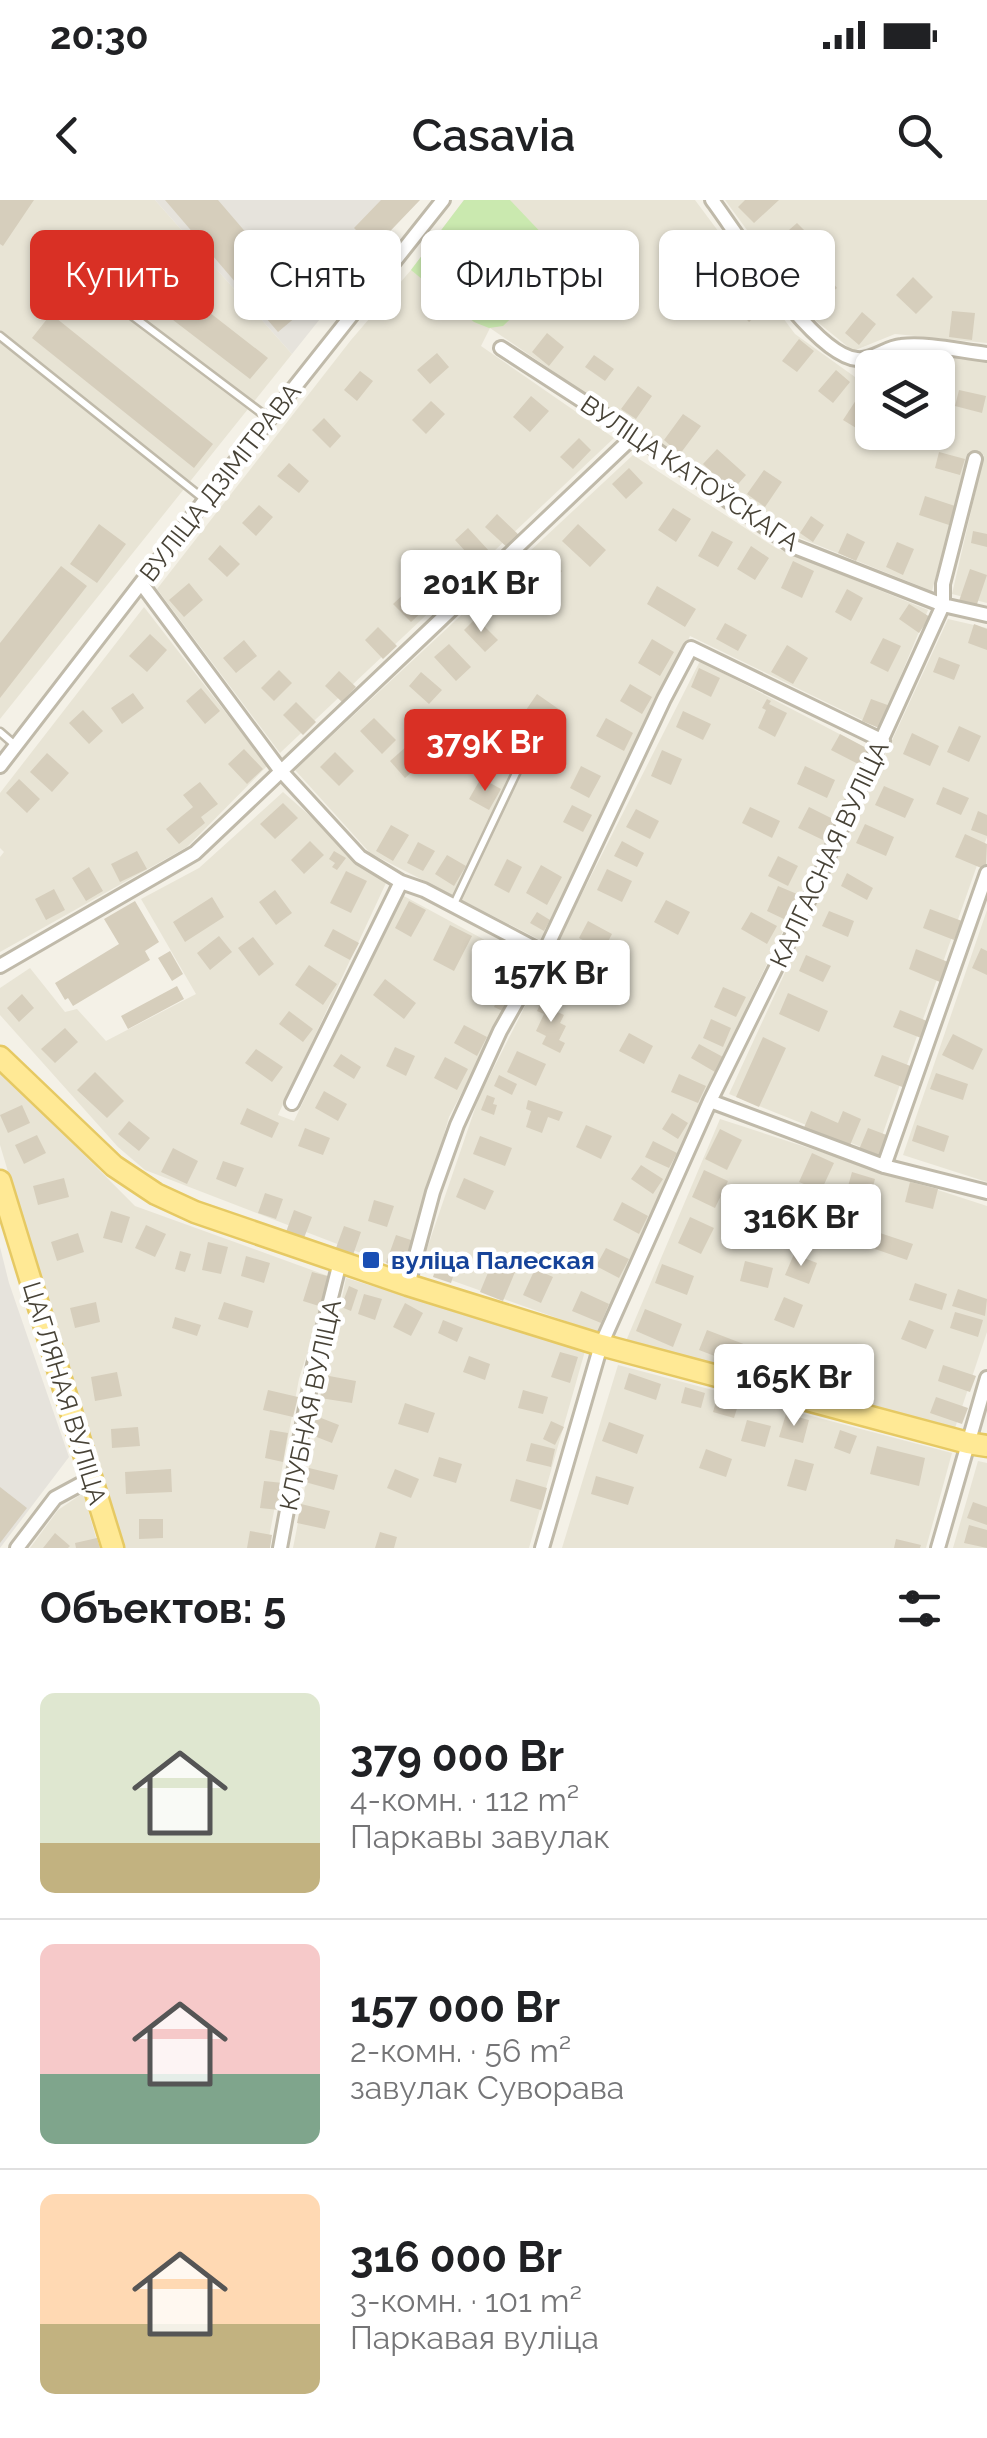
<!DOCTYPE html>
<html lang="ru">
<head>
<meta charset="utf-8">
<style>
	:root { --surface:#fff; --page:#f2f2f2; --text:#202124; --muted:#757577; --line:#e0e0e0; --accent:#d93025 }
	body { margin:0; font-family:Raleway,sans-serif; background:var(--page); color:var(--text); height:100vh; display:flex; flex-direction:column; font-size:38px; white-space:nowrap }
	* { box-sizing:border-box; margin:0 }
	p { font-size:32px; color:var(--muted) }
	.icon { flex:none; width:55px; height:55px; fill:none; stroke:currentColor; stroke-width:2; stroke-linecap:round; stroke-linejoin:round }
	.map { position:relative; height:1348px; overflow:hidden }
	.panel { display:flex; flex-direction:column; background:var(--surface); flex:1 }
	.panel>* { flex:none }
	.banner { position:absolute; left:30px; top:30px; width:928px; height:90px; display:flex; gap:20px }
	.buttons { position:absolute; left:855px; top:150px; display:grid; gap:20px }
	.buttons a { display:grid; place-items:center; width:100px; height:100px; border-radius:15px; background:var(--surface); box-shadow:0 2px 8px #0004; font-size:50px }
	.price { position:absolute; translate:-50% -85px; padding:0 22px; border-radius:10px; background:#fff; color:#222; font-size:32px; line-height:65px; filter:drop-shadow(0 2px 5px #0008) }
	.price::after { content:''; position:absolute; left:50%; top:60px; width:30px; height:22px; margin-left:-15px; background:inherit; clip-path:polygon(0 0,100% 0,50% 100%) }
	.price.current { background:var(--accent); color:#fff }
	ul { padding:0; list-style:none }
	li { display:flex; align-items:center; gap:30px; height:250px; padding:0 40px }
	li+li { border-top:2px solid var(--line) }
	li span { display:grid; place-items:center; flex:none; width:280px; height:200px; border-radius:15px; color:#555 }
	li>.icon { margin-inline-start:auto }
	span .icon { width:120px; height:120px; fill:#fffc; stroke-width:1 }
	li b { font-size:42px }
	h2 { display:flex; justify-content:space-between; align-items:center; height:120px; padding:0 40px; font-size:42px }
	.chip { padding:0 35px; border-radius:15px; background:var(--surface); box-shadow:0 2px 8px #0004; font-size:35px; line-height:90px }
	.chip.current { background:var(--accent); color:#fff }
	.status { display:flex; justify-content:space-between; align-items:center; height:70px; padding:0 50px; background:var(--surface); direction:ltr }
	.status svg { height:28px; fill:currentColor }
	header { display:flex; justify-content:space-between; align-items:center; height:130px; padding:0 40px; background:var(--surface); font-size:45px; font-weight:600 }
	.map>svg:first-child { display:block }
</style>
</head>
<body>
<div class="status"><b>20:30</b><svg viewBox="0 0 49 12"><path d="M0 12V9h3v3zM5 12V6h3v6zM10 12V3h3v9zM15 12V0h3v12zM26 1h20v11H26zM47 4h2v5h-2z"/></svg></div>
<header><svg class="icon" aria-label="back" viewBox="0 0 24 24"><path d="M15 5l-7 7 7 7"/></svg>Casavia<svg class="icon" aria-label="search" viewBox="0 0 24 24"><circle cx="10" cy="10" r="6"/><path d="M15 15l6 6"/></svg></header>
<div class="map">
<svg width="987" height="1348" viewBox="0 0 987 1348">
	<rect width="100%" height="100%" fill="#f4f1e7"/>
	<path fill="#e8e4d5" d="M0,0H155L292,154L0,519Z
		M464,0H695L795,134L855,177L872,169V232H938V168L877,167L910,153L987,161V403L952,394L984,255L970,251L932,391L790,334L490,128L481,146L614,238L280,553L157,389L351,140L411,70Z
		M725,0H987V143L895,134L853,151L810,116Z
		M633,255L776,348L928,410L879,528L690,436L540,740L370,653L295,570Z
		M144,407L267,566L187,647L0,752V657L4,652L0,648V593Z
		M948,419L987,428V637L876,953L729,894Z
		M700,461L870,550L715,872L599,1133L420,1069L479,897Z
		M283,592L386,683L278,915L294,921L402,695L529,764L449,917L405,1070L145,970L118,947L0,815V788L30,768L65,812L77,809L106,841L196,794L141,699L199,668Z
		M987,710V982L903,955Z
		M0,870L135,1006L331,1077L299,1179L267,1348H121L0,945Z
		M720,919L987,1006V1132L955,1228L626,1141Z
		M346,1078L585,1151L529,1348H293Z
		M618,1165L952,1253L926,1348H562Z
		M978,1261L987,1263V1348H953Z
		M83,1293L99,1348H30L58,1310Z"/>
	<path fill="#e6e3dc" d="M155,0H415L292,154Z
		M0,1047L9,1083L69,1257L0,1348Z"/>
	<path fill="#cae9af" d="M464,0H510L569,62L503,126L489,128L474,122L411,70Z"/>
	<path fill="#d6cebc" d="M0,0H34L3,46L0,44Z
		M165,0H218L309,106L278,132Z
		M381,0H420L374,48L354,28Z
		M745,0H779L754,23L738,7Z
		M797,23L813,39L802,48L800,45L785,58L773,44Z
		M105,31L268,158L250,179L87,54Z
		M711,31L724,47L706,64L692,47Z
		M824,72L837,88L821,101L808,86Z
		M913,77L933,97L916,114L896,95Z
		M751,88L767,106L749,122L733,105Z
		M952,111L975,113L972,140L949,137Z
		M862,112L876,124L859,145L845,133Z
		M51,114L213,244L194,268L32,138Z
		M547,133L564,147L549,166L532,152Z
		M799,139L814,151L797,172L782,161Z
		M437,153L449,167L430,184L417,170Z
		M910,153L930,159L928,168H906Z
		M594,155L614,169L605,181L585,167Z
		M836,170L850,182L833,203L818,191Z
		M360,171L373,181L357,201L344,190Z
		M638,186L652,196L636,219L621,209Z
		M959,190L986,196L982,213L955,206Z
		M531,196L549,211L530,232L513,217Z
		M858,197L872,206V213L861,231L843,220Z
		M431,201L445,214L426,234L412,220Z
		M683,214L701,226L680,254L664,240Z
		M324,218L341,236L330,248L312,230Z
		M579,238L591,250L573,269L560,257Z
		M717,249L746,275L732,291L703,264Z
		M939,252L965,259L960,275L935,268Z
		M289,263L309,281L299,293L277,276Z
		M629,268L643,283L626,299L612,284Z
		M764,270L782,282L765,307L747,294Z
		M925,296L955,306L949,325L919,315Z
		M259,305L273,317L256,336L242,323Z
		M673,308L691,319L676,342L658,330Z
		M497,314L522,338L510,350L485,327Z
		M811,316L824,325L813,342L800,333Z
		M99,324L126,344L97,383L70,364Z
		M578,324L606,350L590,367L562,341Z
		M468,328L490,352L477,364L455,340Z
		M712,331L733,342L718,367L698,356Z
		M973,331L987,334V347L971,343Z
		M847,333L865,342L856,361L838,353Z
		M897,342L914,349L903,375L886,367Z
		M220,345L240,364L227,377L208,359Z
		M751,346L769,358L755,380L737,369Z
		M541,353L562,371L551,384L530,366Z
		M433,354L456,377L442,391L419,367Z
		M793,361L814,371L802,398L781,388Z
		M61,366L87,386L0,498V443Z
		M970,369L987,375L976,407L959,401Z
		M189,383L203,400L184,417L169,400Z
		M511,383L527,401L513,415L496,397Z
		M657,386L696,409L685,427L647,404Z
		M847,389L863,398L851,421L835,412Z
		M408,390L425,409L411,422L393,404Z
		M909,404L930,417L919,433L899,419Z
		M476,418L498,440L485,452L464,430Z
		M725,423L747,435L738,451L716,439Z
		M974,424L987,429V450L968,443Z
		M378,427L397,446L383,459L365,440Z
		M150,434L167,450L147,472L129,456Z
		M883,438L901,446L888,472L870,463Z
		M652,439L674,452L660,476L638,463Z
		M244,440L257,456L236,473L223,458Z
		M449,444L471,467L456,481L434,457Z
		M787,445L808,458L793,484L771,472Z
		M939,457L960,465L954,480L933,472Z
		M699,468L720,478L711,497L691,487Z
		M279,470L292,483L274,501L261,488Z
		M339,471L356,487L342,502L325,486Z
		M421,472L442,490L429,504L409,486Z
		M630,484L652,497L642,514L620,501Z
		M201,488L220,511L205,524L186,501Z
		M133,493L144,508L122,524L111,508Z
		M537,494L560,510L549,525L526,510Z
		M767,499L771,501L769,504L787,513L775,537L758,528L766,510L762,508Z
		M871,499L893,507L884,530L862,521Z
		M296,502L316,522L303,535L283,515Z
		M83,510L103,531L89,544L69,523Z
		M683,511L711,524L703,540L676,527Z
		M374,518L396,540L382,554L360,531Z
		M426,518L448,540L433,555L411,534Z
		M606,518L633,533L624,551L596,536Z
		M959,526L981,536L969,562L947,552Z
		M912,533L939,546L930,566L903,554Z
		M840,534L870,550L862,566L831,550Z
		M503,535L523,548L512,565L492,551Z
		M407,546L422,563L405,578L390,561Z
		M244,549L263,569L247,584L228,564Z
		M662,550L682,559L671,585L651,576Z
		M335,552L354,571L339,586L320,567Z
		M47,553L69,573L52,592L30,572Z
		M581,566L601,576L589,598L570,588Z
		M805,566L835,580L827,598L797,584Z
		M481,578L501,589L489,610L469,599Z
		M19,579L40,599L27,613L6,593Z
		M200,582L218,604L201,617L205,623L179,644L166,629L193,607L183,595Z
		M884,586L914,599L905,618L875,605Z
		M943,587L969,598L961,615L936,604Z
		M283,603L298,618L275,639L260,624Z
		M572,605L592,615L583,632L563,622Z
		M750,607L780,621L772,638L742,623Z
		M809,607L835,620L825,641L798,628Z
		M636,609L659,621L650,639L626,627Z
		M978,611L987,615V636L971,630Z
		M865,624L894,637L886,656L856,643Z
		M391,625L409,635L393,661L376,651Z
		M965,634L987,644L986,670L955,657Z
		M310,641L324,655L304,674L291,660Z
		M622,641L644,653L637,667L614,656Z
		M418,642L435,651L423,671L407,663Z
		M137,651L147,669L120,682L111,664Z
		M334,651L346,658L337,670L332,667L335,663L329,659Z
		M447,655L466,666L454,686L435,674Z
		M778,656L798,666L788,686L768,676Z
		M507,659L522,667L509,693L494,685Z
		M541,665L562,677L547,705L526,693Z
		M89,667L103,691L86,701L72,678Z
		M607,669L632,681L622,702L597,690Z
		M346,671L367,681L351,713L330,703Z
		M847,673L873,688L867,700L841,686Z
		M778,686L797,694L786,720L767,711Z
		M54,689L65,710L46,720L35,699Z
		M275,690L292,713L276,725L259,702Z
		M212,697L224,717L185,742L173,722Z
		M666,700L690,712L678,735L654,722Z
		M135,701L159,742L145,751L150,760L73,806L68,798L65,800L55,783L119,744L104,719Z
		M409,701L426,710L411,737L395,728Z
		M930,709L962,721L954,740L923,728Z
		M829,711L854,721L848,737L822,726Z
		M537,712L550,720L544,731L530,723Z
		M751,712L777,726L767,744L741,729Z
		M588,721L612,734L603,751L579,738Z
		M450,725L472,736L454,771L433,760Z
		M333,729L359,743L350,760L324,746Z
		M219,736L232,752L210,770L197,753Z
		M253,737L274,764L259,776L238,748Z
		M981,748L987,751V775L972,768Z
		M916,749L948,762L940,782L909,769Z
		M170,751L183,774L172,781L158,758Z
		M497,751L525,764L519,778L491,765Z
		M806,755L831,766L823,782L799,771Z
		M309,765L337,784L323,805L295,785Z
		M564,772L591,786L582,804L555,790Z
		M385,779L416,803L404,819L373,795Z
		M177,786L184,799L128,829L121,816Z
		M503,787L517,794L507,813L494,807Z
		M723,787L746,797L736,817L714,807Z
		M788,793L828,811L819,832L779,814Z
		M22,794L34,808L19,822L7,808Z
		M544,796L557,802L553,810L564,815L560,823L566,826L559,840L565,843L560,853L542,844L546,836L536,831L544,814L537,811Z
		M900,810L927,821L921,838L893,827Z
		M289,811L313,829L303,842L279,824Z
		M711,819L731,828L723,847L703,838Z
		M464,825L487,837L477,856L454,843Z
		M65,828L78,842L55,863L41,849Z
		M629,833L653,846L644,864L619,851Z
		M953,834L983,849L973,870L942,855Z
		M763,837L786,848L759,907L736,897Z
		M699,844L723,857L715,872L691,858Z
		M395,847L415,856L406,876L386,866Z
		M256,849L283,867L272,882L245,863Z
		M517,851L546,864L536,886L507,872Z
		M341,854L361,867L354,879L333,866Z
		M882,855L913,867L905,888L874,876Z
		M445,857L468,869L457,890L434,878Z
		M95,872L124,901L107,918L77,890Z
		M936,873L968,884L963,900L930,889Z
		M679,874L706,886L698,903L671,892Z
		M499,875L517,884L512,895L494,886Z
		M324,891L347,904L338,921L315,908Z
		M487,895L495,898L493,904L497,905L494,915L481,910Z
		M528,900L563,912L559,921L548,917L542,933L526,927L531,911L526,909Z
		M22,905L30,923L8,933L0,915Z
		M247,908L279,923L272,938L240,924Z
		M811,911L838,923L843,911L861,919L848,950L803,930Z
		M672,913L688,923L678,939L662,929Z
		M129,921L150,938L139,951L118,934Z
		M586,925L612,936L601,959L576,947Z
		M917,925L949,936L944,952L912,941Z
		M305,928L330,938L323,955L298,946Z
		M868,928L892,937L882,962L858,952Z
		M720,929L742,940L727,970L705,959Z
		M37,935L46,953L24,964L15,945Z
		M480,936L512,948L505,966L473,954Z
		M653,941L677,953L669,968L645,957Z
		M173,948L198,961L187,984L161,972Z
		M812,953L834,963L821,991L799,982Z
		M223,961L244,968L236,987L216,979Z
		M641,965L663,979L653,994L631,979Z
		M704,970L728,981L715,1008L692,997Z
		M852,972L875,979L867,1010L843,1004Z
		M64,978L69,997L38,1005L33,986Z
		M464,978L494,991L485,1010L456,997Z
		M910,982L938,989L933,1009L905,1002Z
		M265,993L283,999L276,1019L258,1013Z
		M374,1000L394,1006L387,1027L368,1021Z
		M622,1002L648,1016L639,1034L613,1020Z
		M764,1008L783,1014L775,1041L756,1035Z
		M294,1010L312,1017L304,1038L286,1032Z
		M111,1011L130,1017L122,1043L103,1038Z
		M690,1017L714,1028L701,1054L678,1043Z
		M146,1025L166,1034L155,1057L135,1048Z
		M344,1026L361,1032L353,1055L336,1048Z
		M78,1033L84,1052L57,1061L51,1042Z
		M880,1033L913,1044L907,1060L875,1049Z
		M396,1035L414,1041L405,1070L386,1063Z
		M208,1042L228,1047L221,1074L202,1070Z
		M606,1048L629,1059L619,1078L596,1066Z
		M180,1051L191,1054L185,1072L175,1069Z
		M441,1052L459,1058L451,1083L433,1077Z
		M794,1054L817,1063L809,1084L785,1075Z
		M246,1056L270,1063L264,1083L241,1076Z
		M745,1061L773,1068L768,1088L740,1081Z
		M492,1063L515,1072L503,1101L480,1092Z
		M662,1064L694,1076L687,1095L655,1083Z
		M535,1069L553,1077L541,1103L523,1095Z
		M312,1072L331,1077L322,1107L303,1101Z
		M915,1083L947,1094L942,1110L909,1100Z
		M349,1086L358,1090L351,1111L341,1107Z
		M958,1089L987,1099L985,1116L952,1106Z
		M581,1091L609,1104L601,1123L572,1111Z
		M364,1094L382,1099L375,1120L358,1114Z
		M784,1097L803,1105L794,1128L774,1120Z
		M96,1102L100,1122L75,1128L70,1108Z
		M224,1102L253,1111L248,1128L218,1119Z
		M405,1103L423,1113L411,1136L393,1127Z
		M645,1109L682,1124L673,1147L636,1131Z
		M955,1112L983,1120L978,1137L950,1128Z
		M175,1117L201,1125L197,1136L172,1128Z
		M443,1120L463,1128L457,1142L438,1133Z
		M909,1120L934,1130L926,1149L901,1139Z
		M707,1130L754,1148L746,1168L699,1150Z
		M560,1152L578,1157L570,1183L551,1177Z
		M469,1156L490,1164L485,1180L463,1172Z
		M763,1157L785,1164L780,1182L758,1176Z
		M838,1165L861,1172L852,1201L829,1194Z
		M943,1165L976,1176L970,1192L938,1181Z
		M793,1166L816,1174L810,1192L786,1183Z
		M117,1172L122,1196L95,1201L91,1177Z
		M629,1173L661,1184L656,1200L624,1189Z
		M324,1175L356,1181L352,1203L320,1198Z
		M685,1187L705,1193L701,1208L681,1203Z
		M268,1190L298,1197L293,1217L263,1210Z
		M523,1190L548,1197L543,1214L518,1208Z
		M718,1195L739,1202L734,1218L713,1212Z
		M936,1197L968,1208L962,1224L930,1213Z
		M405,1203L435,1213L428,1233L398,1224Z
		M786,1214L809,1220L803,1243L779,1237Z
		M316,1216L339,1225L332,1243L309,1234Z
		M747,1220L771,1226L765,1247L741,1241Z
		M551,1221L564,1227L555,1245L543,1239Z
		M609,1222L644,1235L637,1254L602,1241Z
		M138,1227L140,1246L112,1248L111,1229Z
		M270,1230L288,1233L283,1262L265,1258Z
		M840,1230L857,1236L850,1254L834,1248Z
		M531,1243L555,1249L551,1267L526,1261Z
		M877,1246L925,1258L919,1286L870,1274Z
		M706,1249L732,1259L726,1277L699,1268Z
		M439,1257L462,1264L456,1283L433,1276Z
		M795,1259L814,1264L806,1291L787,1286Z
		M309,1268L338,1275L334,1290L305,1282Z
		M171,1269L172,1292L126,1294L125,1272Z
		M395,1269L419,1279L411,1298L387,1288Z
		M596,1276L634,1287L628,1305L591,1294Z
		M516,1279L547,1288L541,1310L510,1301Z
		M264,1281L283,1283L279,1310L260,1308Z
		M0,1287L27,1308L0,1343Z
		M973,1302L987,1307V1325L967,1318Z
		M301,1304L330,1311L325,1329L297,1323Z
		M139,1319H163V1338L139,1339Z
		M969,1325L987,1330V1348L964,1343Z
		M250,1331L272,1335L270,1348H247Z
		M380,1332L397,1337L394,1348H375Z
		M55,1333L70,1346L68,1348H43Z
		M97,1338L100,1348H76L75,1343Z
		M896,1339L921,1345L920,1348H894Z"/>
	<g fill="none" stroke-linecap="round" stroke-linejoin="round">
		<g stroke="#c0baaa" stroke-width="11">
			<path id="lane" d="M85,80L268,218
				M0,136L205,300
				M0,532L15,545
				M454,704L527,550"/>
		</g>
		<g stroke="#c0baaa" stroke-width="18">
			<path id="street" d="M712,0C738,35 813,155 857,159C872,161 886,147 901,146C929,143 960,151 987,154
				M501,148L635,235L792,346L943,405L987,415
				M141,383L280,570L360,657L401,682L424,690L544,753
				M0,566L205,300L443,0
				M0,766L195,653L635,235
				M710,901L884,966L987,992
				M292,903L401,682
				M884,966L987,673
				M408,1085L433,992L457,925L500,831L544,753L664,499L691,448L883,541
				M17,1348L55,1298L92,1278
				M280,1348L314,1165L340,1062
				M542,1348L601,1145L710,901L799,721L943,405V384L975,259
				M938,1348L987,1178"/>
		</g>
		<g stroke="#e6c963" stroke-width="25">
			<path id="primary" d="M0,857L114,966L156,994L195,1012L408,1085L601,1145L968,1243L987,1246
				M0,981L113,1348"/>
		</g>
		<use href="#lane" stroke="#fff" stroke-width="6"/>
		<use href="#street" stroke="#fff" stroke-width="12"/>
		<use href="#primary" stroke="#ffe995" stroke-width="20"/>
	</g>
	<rect fill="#1a4fb4" stroke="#fff" stroke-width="4" x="361" y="1050" width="20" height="20" rx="5"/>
	<g text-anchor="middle" stroke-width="9" stroke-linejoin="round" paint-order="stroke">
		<g font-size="25" fill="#474236" stroke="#fff">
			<text transform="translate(690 273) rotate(34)" y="9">ВУЛІЦА КАТОЎСКАГА</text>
			<text transform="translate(220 282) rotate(-52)" y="9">ВУЛІЦА ДЗІМІТРАВА</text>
			<text transform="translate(829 654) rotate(-65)" y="9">КАЛГАСНАЯ ВУЛІЦА</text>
			<text transform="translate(65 1193) rotate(73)" y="9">ЦАГЛЯНАЯ ВУЛІЦА</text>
			<text transform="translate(310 1205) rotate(-78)" y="9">КЛУБНАЯ ВУЛІЦА</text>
		</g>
		<g font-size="25" font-weight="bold" fill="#164399" stroke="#fff" text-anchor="start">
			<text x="391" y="1069">вуліца Палеская</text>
		</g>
	</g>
</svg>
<div class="buttons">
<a><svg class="icon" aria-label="layers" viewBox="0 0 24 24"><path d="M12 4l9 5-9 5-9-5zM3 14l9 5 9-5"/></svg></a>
</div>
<b class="price" style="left:481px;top:435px">201K Br</b>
<b class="price current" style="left:485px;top:594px">379K Br</b>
<b class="price" style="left:551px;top:825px">157K Br</b>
<b class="price" style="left:801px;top:1069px">316K Br</b>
<b class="price" style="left:794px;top:1229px">165K Br</b>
<div class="banner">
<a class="chip current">Купить</a>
<a class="chip">Снять</a>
<a class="chip">Фильтры</a>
<a class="chip">Новое</a>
</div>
</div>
<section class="panel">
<h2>Объектов: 5<svg class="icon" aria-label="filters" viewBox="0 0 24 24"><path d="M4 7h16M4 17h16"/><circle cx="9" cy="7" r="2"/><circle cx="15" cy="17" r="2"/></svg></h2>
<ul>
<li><span style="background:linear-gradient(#dfe7d0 75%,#c2b280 0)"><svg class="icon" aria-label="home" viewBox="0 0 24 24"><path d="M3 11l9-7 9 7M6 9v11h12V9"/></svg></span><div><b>379 000 Br</b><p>4-комн. · 112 m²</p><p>Паркавы завулак</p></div></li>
<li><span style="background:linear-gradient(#f6c9c9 65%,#7fa58c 0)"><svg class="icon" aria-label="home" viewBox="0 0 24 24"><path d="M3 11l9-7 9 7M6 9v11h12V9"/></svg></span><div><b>157 000 Br</b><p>2-комн. · 56 m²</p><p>завулак Суворава</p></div></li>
<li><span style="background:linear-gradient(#ffd9b3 65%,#c2b280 0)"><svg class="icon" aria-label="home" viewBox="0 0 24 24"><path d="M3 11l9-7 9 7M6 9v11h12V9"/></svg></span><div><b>316 000 Br</b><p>3-комн. · 101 m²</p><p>Паркавая вуліца</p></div></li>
</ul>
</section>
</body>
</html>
